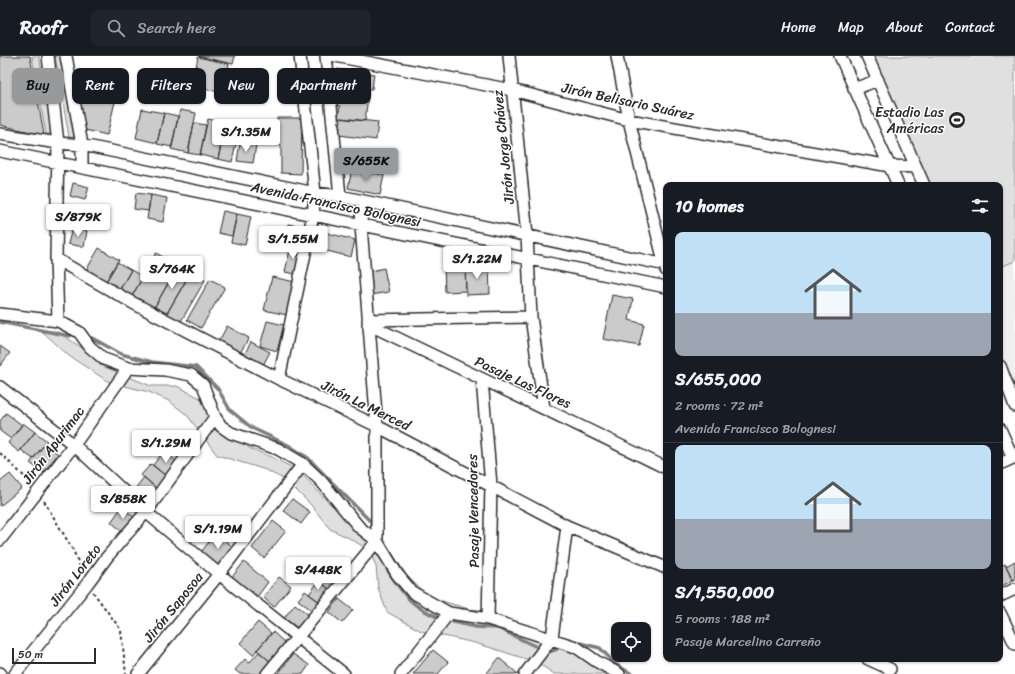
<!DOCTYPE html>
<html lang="en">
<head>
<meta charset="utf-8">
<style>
	:root { --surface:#171b24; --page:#20242c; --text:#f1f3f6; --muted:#9ea1a6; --line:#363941; --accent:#98999b }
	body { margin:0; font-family:Sriracha,sans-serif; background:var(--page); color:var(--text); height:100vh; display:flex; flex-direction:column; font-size:15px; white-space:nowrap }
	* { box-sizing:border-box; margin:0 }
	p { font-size:13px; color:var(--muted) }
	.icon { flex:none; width:22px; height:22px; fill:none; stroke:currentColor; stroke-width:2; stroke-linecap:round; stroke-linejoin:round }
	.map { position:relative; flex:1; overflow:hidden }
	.details { position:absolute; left:663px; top:126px; width:340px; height:480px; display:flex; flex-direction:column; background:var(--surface); border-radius:8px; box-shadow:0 1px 3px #0004 }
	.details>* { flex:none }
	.hud { position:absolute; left:12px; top:12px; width:380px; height:36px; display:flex; gap:8px }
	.controls { position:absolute; left:611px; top:566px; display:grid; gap:8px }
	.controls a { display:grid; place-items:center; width:40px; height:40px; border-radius:8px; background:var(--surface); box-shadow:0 1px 3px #0004; font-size:20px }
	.scale { position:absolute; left:12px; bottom:10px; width:84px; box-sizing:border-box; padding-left:4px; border:2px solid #2b2b2b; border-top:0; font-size:11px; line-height:14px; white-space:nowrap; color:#2b2b2b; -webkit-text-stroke:3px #fff; paint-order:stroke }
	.price { position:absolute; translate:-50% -34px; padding:0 9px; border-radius:4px; background:#fff; color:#222; font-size:13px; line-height:26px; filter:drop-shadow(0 1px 2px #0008) }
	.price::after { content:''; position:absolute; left:50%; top:24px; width:12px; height:9px; margin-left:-6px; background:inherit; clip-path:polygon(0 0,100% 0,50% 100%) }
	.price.current { background:var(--accent); color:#111 }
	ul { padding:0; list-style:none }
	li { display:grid; align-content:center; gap:8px; height:212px; padding:0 12px }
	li+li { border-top:1px solid var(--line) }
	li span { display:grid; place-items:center; height:124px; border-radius:8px; color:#555 }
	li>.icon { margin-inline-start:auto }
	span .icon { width:72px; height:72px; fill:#fffc; stroke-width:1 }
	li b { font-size:17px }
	h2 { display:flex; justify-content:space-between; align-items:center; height:48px; padding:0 12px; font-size:17px }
	.chip { padding:0 14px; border-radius:8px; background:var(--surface); box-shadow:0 1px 3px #0004; font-size:14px; line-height:36px }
	.chip.current { background:var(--accent); color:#111 }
	header { display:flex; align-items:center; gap:24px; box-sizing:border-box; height:56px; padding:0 20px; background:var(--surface); border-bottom:1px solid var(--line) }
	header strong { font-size:19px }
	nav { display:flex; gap:22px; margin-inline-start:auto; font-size:14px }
	.search { width:280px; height:36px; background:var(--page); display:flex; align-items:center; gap:10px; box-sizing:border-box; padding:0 14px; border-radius:8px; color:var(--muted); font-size:15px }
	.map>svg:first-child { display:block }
</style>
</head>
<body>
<header>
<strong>Roofr</strong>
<div class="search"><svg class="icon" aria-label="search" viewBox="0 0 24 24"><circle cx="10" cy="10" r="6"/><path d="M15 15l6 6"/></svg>Search here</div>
<nav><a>Home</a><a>Map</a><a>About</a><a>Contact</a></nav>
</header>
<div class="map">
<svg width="1015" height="618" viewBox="0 0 1015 618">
	<rect width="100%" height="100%" fill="#fff"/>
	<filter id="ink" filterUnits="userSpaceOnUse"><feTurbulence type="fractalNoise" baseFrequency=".025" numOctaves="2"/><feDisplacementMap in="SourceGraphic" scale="8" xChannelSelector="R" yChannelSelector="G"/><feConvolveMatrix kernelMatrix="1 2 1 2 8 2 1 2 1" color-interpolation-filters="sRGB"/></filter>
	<g filter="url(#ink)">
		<path fill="#efefef" d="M1015,205V358L1000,316V211Z"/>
		<path fill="#e0e0e0" stroke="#868686" d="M32,0H39L53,77L46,78Z
			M55,0H60L75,86L70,87Z
			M870,0H1015V205L1000,211V129H926Z
			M42,275H56L84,293L100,309L151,330H177L202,343L249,392L272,401L299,415L330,448L361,466L375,477L389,492L407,520L429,541L469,553L492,555L506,565L587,601L612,618H554L538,607L501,595L475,587L421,575L387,556L378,532L376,510L369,494L349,482L330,473L311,449L287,425L266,414L217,399L187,359L169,345L149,336L109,326L69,300Z"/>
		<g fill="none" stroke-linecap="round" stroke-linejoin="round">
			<path stroke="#7e7e7e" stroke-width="3.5" d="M0,266L70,280
				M92,282L121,298L152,306L196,311L218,333L230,354L252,372L288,389L308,402L370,465
				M387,513C403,538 411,551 440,562
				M453,566L476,571L498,572L535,590
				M580,587L600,592L615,608L632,618
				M549,596L557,593"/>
		</g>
		<path fill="#cbcbcb" stroke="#2b2b2b" d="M0,0H30L44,79L0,69Z
			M198,0H235L233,8Z
			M198,1L229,8L223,37L192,30Z
			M337,13L374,18L372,33L335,29Z
			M335,29L369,32L365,65L338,62L340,50H333Z
			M82,39L115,46L107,79L85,74L79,53Z
			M142,53L164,57L157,87L136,82Z
			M180,54L196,57L188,97L171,93Z
			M164,57L178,60L172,91L157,88Z
			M277,62H302L301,118L281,117V89H276Z
			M341,62L378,66L376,84L339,79Z
			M208,63L226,67L218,103L200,99Z
			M194,67L206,69L200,99L188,97Z
			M225,70L239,73L232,106L218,103Z
			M240,87L256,89L253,107L237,105Z
			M352,113L384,119L380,139L348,132Z
			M73,127L89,131L85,144L70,140Z
			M136,137L151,139L148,155L134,153Z
			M151,139L167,142L163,166L147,163Z
			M223,155L237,158L232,180L218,177Z
			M237,158L251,161L245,189L231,186Z
			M288,168L307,172L302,192L284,188Z
			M72,172L87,175L84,191L68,188Z
			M319,175L355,184L351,201L315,192Z
			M291,189L302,192L296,218L285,216Z
			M99,192L119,204L104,229L84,218Z
			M156,197L178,210L154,252L132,240Z
			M117,206L131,214L118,237L104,229Z
			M465,207L466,235L445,236L444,208Z
			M465,209H489L490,238L466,239Z
			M178,210L190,217L166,259L154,252Z
			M384,212L389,236L370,239L367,216Z
			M131,214L143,221L132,240L120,233Z
			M191,216L205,224L180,267L166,259Z
			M272,221L295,226L287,259L264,254Z
			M210,223L225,231L201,272L187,264Z
			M612,239L633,243L629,264L644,268L639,290L603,283Z
			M267,265L284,269L277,295L260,290Z
			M227,270L249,282L240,297L219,285Z
			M251,286L270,296L262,311L243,301Z
			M0,290L10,297L0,310Z
			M6,357L22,369L11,383L0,375V365Z
			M23,367L35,376L19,396L8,387Z
			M35,376L47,385L33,403L21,394Z
			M45,388L58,398L43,417L30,407Z
			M164,395L178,407L167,421L153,409Z
			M151,408L167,421L157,433L141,419Z
			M10,418L22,432L0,450V426Z
			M144,421L157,433L144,449L131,438Z
			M292,443L310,456L301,468L283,454Z
			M122,451L135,462L123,476L111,466Z
			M273,465L286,475L264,502L252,492Z
			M216,477L234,492L219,511L201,496Z
			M1015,505V524H1013L1006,510Z
			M244,506L268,526L257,541L232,521Z
			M1005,508L1013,524L1000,531V511Z
			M331,511L344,521L332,535L319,525Z
			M279,521L291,530L274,551L263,541Z
			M319,525L328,532L318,545L309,538Z
			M305,535L320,546L313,555L298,544Z
			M339,543L353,554L342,567L329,556Z
			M295,548L309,559L299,573L284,562Z
			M258,566L271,577L253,599L240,587Z
			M273,576L287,589L272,607L257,594Z
			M433,594L448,606L438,618H413Z
			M259,596L272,607L262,618H240L235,614L245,603L249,607Z
			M293,598L309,609L303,618H278Z
			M499,602L518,618H486Z"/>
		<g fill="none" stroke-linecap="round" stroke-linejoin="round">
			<g stroke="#2b2b2b" stroke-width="14">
				<path id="street" d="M48,0L58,87L56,203L58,265
					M66,0L82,89V111
					M326,0L340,140
					M335,0L512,34L629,64L890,110L916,111
					M509,0L527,179L531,261L544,352
					M617,0L629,64L666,214
					M840,0L898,129
					M867,0L924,129
					M854,33L878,24
					M0,78L58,87L82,89L315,137L340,140L666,209
					M0,95L666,231
					M56,203L133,247L279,323L377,370L567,470L666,512
					M0,258L58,265L79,276L90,291L104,303L128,312L165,314L191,319L203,329L215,361L221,370L231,377L278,393L303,408L321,425L359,471L377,485L397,518L412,536L449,557L488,563L576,591L596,605L619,618
					M368,264L531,261
					M368,268C467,316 567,363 666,412
					M1000,310L1015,350
					M279,323L313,159L315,137L300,0
					M482,324L491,429L488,563
					M0,331L74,389L146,456L219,518L344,618
					M1000,373L1013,402
					M1000,408L1015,401
					M0,484L74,389L128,312
					M1000,540L1015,533
					M1000,557L1015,588
					M868,603L890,613
					M0,617L1,618
					M15,618L87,528L107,501L146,456L215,361
					M138,618L219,518L303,408
					M267,618L377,485V370L361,170L362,145
					M401,618L449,557
					M525,618L552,582L567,470"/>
			</g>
			<path stroke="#2b2b2b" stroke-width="2" stroke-dasharray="3 3" stroke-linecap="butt" d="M0,397L31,427
				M44,445L73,494L83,517
				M93,536L121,574L126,618"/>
			<use href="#street" stroke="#fff" stroke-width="11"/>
		</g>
	</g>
	<defs>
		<g id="stadium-disc" transform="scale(0.9)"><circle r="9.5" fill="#2b2b2b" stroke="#fff"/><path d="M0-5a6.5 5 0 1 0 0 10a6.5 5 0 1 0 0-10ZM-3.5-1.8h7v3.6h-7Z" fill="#fff"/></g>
	</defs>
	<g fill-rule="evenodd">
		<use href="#stadium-disc" x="957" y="64"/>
	</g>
	<g text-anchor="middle" stroke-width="3" stroke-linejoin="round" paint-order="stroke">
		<g font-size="14" fill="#2b2b2b" stroke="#fff">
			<text transform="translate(628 45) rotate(12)" y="5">Jirón Belisario Suárez</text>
			<text transform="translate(503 91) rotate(-96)" y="5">Jirón Jorge Chávez</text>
			<text transform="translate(336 148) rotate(12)" y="5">Avenida Francisco Bolognesi</text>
			<text transform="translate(523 326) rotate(25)" y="5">Pasaje Las Flores</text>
			<text transform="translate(366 349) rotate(26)" y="5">Jirón La Merced</text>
			<text transform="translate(53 389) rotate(-53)" y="5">Jirón Apurimac</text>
			<text transform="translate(473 455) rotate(-91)" y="5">Pasaje Vencedores</text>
			<text transform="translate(75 519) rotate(-52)" y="5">Jirón Loreto</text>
			<text transform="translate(173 551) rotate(-51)" y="5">Jirón Saposoa</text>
		</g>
		<g font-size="14" fill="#2b2b2b" stroke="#fff" text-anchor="end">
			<text x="944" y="61">Estadio Las<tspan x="944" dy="16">Américas</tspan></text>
		</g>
	</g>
</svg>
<div class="controls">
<a><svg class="icon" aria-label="locate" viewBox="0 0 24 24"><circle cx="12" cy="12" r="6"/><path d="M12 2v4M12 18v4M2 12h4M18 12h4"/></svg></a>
</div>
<div class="scale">50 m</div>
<b class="price" style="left:246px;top:97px">S/1.35M</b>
<b class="price current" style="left:366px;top:126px">S/655K</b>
<b class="price" style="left:78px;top:182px">S/879K</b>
<b class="price" style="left:293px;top:204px">S/1.55M</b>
<b class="price" style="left:477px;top:224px">S/1.22M</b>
<b class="price" style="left:172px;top:234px">S/764K</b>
<b class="price" style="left:166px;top:408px">S/1.29M</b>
<b class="price" style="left:123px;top:464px">S/858K</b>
<b class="price" style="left:218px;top:494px">S/1.19M</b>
<b class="price" style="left:318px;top:535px">S/448K</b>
<div class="hud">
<a class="chip current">Buy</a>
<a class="chip">Rent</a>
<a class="chip">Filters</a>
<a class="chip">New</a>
<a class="chip">Apartment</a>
</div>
<section class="details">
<h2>10 homes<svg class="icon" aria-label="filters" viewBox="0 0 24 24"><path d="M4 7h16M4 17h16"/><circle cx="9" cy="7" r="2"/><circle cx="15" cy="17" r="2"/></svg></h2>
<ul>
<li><span style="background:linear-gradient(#bfe0f5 65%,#9aa5b1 0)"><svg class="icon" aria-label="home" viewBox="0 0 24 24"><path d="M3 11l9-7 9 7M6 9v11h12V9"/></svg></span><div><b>S/655,000</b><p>2 rooms · 72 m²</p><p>Avenida Francisco Bolognesi</p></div></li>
<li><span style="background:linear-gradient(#bfe0f5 60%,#9aa5b1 0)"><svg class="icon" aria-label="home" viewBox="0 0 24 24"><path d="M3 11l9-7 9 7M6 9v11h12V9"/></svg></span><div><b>S/1,550,000</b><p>5 rooms · 188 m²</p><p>Pasaje Marcelino Carreño</p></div></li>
</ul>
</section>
</div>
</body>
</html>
